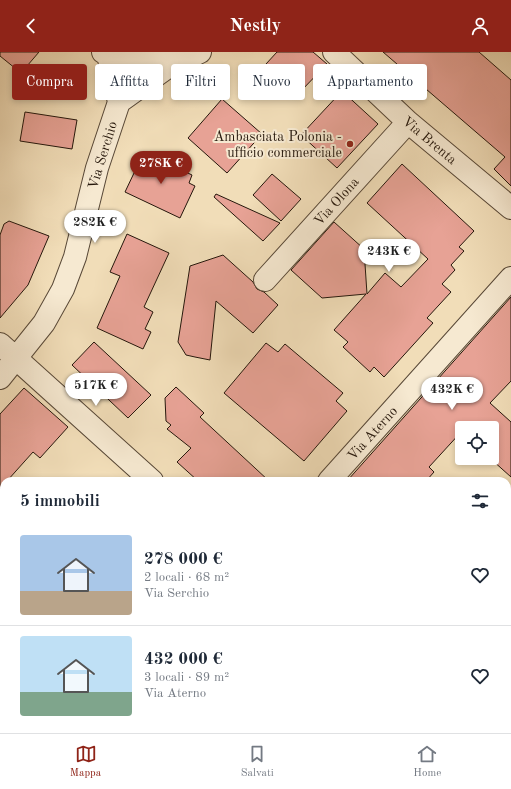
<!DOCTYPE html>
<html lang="it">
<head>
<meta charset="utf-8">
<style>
	:root { --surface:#fff; --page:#f6f6f7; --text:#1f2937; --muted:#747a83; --line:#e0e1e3; --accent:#8f2418 }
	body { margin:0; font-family:"Old Standard TT",serif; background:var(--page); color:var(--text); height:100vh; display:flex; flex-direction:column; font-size:15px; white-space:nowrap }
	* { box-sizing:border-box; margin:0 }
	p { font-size:13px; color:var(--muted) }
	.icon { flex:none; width:22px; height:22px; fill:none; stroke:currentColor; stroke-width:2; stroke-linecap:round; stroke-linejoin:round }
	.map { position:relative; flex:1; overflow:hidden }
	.details { position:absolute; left:0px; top:425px; width:511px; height:256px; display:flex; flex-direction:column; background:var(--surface); border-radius:12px 12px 0 0; box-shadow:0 2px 6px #0003 }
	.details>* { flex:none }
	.hud { position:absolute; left:12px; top:12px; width:487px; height:36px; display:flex; gap:8px }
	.tools { position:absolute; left:455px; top:369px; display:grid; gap:8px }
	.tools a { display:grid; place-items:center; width:44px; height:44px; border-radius:4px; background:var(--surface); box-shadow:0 2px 6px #0003; font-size:20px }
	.price { position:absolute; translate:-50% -34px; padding:0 9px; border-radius:14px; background:#fff; color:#222; font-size:13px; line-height:26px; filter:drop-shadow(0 1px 2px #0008) }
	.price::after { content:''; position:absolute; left:50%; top:24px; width:12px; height:9px; margin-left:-6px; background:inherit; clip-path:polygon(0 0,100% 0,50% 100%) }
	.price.current { background:var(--accent); color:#fff }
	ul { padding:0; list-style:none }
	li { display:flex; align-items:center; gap:12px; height:100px; padding:0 20px }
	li+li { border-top:1px solid var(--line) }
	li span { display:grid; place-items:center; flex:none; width:112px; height:80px; border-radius:4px; color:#555 }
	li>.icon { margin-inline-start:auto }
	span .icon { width:48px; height:48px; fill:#fffc; stroke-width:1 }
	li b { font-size:17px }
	h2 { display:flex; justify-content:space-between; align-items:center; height:48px; padding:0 20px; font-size:17px }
	.tag { padding:0 14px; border-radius:4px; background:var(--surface); box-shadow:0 2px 6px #0003; font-size:14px; line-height:36px }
	.tag.current { background:var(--accent); color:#fff }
	header { display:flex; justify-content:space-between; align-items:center; height:52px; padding:0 20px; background:var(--accent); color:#fff; font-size:18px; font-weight:700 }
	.tabs { display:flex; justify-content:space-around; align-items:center; height:56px; border-top:1px solid var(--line); background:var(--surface); font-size:11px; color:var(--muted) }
	.tabs a { display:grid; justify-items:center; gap:2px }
	.tabs .current { color:var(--accent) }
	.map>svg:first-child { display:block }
</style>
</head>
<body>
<header><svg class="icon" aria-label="back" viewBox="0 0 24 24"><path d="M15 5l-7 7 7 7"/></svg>Nestly<svg class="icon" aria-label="person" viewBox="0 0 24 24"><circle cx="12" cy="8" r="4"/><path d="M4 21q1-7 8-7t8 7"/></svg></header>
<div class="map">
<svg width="511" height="681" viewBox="0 0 511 681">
	<rect width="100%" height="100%" fill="#f1ddb8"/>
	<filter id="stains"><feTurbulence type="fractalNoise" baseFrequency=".005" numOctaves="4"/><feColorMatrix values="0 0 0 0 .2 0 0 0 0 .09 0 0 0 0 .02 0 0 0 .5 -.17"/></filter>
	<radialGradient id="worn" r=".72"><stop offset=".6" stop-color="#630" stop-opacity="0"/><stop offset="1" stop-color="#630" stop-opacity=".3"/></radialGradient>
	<path fill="#e7a295" stroke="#25170c" d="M0,0H39L21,21L0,4Z
		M277,0H313L327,12L299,41L289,32H283L279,28L278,23L266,12Z
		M383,0H479L511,28V134L494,117L505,105Z
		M342,39L378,72L337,116L301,83Z
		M222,47L262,82L227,121L188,86Z
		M25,60L77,68L72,97L20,89Z
		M144,100L192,123L189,131L195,134L180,166L125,140Z
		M402,112L474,179L459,195L464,199L451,213L455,218L442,232L451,240L427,266L433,271L384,325L374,315L370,320L343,295L348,290L334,278L366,242L322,246L291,218L334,170L364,197L367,242L385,221L401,235L428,207L367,151Z
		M272,122L301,147L281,169L253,143Z
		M216,142L280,171L263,189L214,145Z
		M9,169L49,184L28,233L0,266V183L4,172Z
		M127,182L169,201L144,255L153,260L145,277L151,280L143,297L97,276L120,224L110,220Z
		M223,203L253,230L257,237L264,240L278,253L253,281L216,249L210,308L195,305L186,303L178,290L190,214Z
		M511,245V329L490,351L511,370V425L492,408V376H462V379L429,415L434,420L426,429H347Z
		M94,290L151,343L128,366L72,313Z
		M266,291L278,300L285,292L343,341L336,349L347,359L304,409L224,341Z
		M176,335L204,361L200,365L269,429H198L177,410L191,396L167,377L171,373L166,369L165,346Z
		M24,336L68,375L40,406L33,400L7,429H4V433L0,437V362Z"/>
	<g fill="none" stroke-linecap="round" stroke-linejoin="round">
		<g stroke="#584837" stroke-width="24">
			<path id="minor" d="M103,0L108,3L119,50
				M334,0L408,70L511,156
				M108,3L139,10H176
				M119,50L165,17L200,0
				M265,228L408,70
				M0,292L152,429
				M0,326L44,271L63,237L75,205L97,116L119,50
				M329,429L511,226
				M507,548L511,543
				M425,677L429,681
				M102,681L106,677
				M386,681L390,677"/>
		</g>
		<use href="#minor" stroke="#f6e9d1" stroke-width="22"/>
	</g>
	<circle fill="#8f2418" stroke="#f6e9d1" stroke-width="1.5" cx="350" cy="92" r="4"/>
	<g text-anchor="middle" stroke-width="4" stroke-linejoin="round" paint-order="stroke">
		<g font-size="14" fill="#25170c" stroke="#f6e9d1" text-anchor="end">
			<text x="342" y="89">Ambasciata Polonia -<tspan x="342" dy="16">ufficio commerciale</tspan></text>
		</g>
		<g font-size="14" fill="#25170c" stroke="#f6e9d1">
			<text transform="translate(430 88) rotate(40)" y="5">Via Brenta</text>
			<text transform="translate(102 103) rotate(-73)" y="5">Via Serchio</text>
			<text transform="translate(336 149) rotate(-48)" y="5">Via Olona</text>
			<text transform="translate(372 381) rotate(-48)" y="5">Via Aterno</text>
		</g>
	</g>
	<rect width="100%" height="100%" filter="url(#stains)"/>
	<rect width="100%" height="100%" fill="url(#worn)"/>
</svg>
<div class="tools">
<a><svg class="icon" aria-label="locate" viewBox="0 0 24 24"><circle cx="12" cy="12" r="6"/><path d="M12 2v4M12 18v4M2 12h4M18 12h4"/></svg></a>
</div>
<b class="price current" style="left:161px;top:133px">278K €</b>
<b class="price" style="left:95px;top:192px">282K €</b>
<b class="price" style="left:389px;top:221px">243K €</b>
<b class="price" style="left:96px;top:355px">517K €</b>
<b class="price" style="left:452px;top:359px">432K €</b>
<div class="hud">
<a class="tag current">Compra</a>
<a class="tag">Affitta</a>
<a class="tag">Filtri</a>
<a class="tag">Nuovo</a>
<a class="tag">Appartamento</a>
</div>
<section class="details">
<h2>5 immobili<svg class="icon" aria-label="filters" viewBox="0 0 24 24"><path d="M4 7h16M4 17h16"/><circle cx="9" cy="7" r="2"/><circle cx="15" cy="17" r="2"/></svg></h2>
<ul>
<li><span style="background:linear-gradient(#a9c7e8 70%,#b9a48a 0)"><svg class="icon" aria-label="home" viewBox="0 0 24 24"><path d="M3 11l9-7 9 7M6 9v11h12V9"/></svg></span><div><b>278 000 €</b><p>2 locali · 68 m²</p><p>Via Serchio</p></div><svg class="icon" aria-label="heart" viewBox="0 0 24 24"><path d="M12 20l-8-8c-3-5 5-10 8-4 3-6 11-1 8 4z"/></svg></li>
<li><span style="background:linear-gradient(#bfe0f5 70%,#7fa58c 0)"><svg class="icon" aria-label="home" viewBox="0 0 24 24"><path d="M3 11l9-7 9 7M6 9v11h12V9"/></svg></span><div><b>432 000 €</b><p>3 locali · 89 m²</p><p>Via Aterno</p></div><svg class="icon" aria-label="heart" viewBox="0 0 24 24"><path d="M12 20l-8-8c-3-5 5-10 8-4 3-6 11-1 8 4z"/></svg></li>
</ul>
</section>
</div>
<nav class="tabs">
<a class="current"><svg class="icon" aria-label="map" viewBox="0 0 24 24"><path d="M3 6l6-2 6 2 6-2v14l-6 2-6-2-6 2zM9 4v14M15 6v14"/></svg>Mappa</a>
<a><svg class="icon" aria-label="saved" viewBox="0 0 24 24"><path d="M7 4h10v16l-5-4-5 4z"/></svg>Salvati</a>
<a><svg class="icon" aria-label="home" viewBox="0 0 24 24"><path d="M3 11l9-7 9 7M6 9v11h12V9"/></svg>Home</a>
</nav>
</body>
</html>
